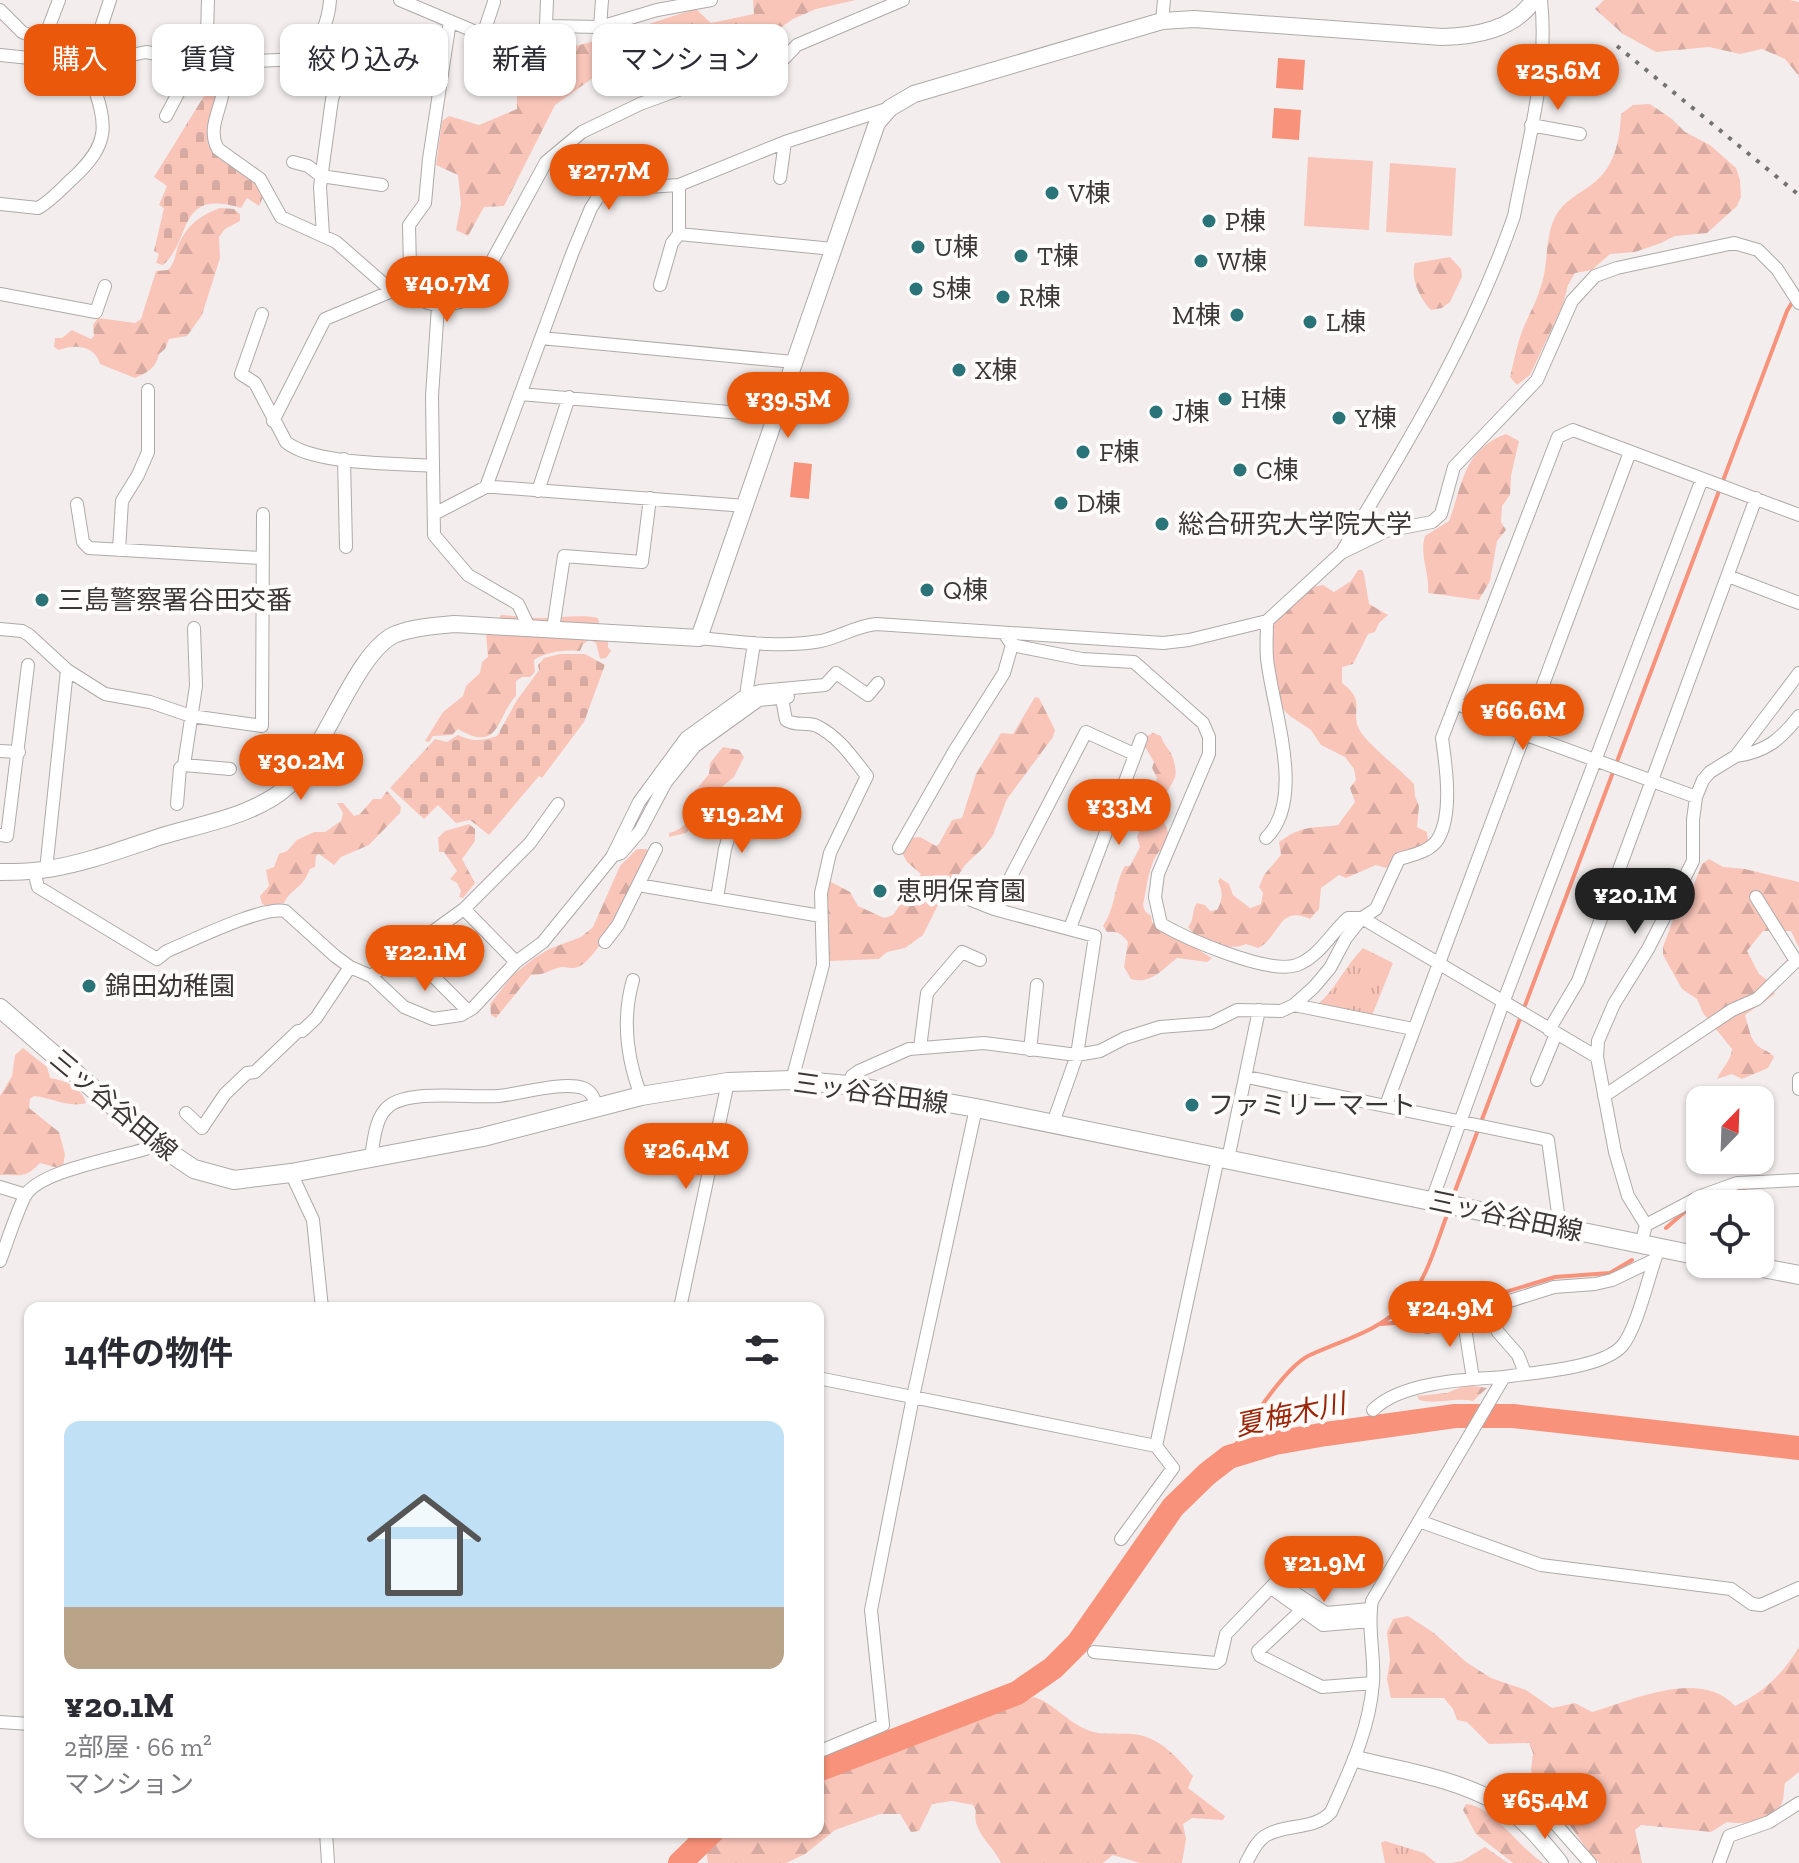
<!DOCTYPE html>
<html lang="ja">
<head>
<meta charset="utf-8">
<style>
	:root { --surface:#fff; --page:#f2f2f3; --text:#2b2b33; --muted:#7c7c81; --line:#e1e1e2; --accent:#ea580c }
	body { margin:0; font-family:"Zilla Slab","Noto Sans JP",serif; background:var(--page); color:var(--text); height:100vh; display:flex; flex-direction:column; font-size:30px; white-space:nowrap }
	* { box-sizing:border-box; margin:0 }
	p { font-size:26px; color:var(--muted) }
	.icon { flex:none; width:44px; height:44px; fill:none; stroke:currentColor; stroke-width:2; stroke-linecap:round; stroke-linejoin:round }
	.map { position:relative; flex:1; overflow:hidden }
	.sheet { position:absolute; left:24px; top:1302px; width:800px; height:536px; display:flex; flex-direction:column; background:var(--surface); border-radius:16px; box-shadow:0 2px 6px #0004 }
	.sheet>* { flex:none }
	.top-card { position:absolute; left:24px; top:24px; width:800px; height:72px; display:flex; gap:16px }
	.needle { width:52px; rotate:23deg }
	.controls { position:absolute; left:1686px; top:1086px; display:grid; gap:16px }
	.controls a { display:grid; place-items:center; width:88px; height:88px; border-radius:16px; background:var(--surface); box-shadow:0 2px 6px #0004; font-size:40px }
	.price { position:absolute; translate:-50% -68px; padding:0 18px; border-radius:28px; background:var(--accent); color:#fff; font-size:26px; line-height:52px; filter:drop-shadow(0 2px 4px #0008) }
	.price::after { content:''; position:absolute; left:50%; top:48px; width:24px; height:18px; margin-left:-12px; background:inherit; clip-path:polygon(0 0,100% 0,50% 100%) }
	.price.selected { background:#222; color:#fff }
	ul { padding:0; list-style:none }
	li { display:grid; align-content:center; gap:16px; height:424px; padding:0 40px }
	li+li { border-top:2px solid var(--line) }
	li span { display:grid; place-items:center; height:248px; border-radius:16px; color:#555 }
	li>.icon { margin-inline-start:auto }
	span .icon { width:144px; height:144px; fill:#fffc; stroke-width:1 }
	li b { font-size:34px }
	h2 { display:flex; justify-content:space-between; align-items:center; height:96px; padding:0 40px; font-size:34px }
	.tag { padding:0 28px; border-radius:16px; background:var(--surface); box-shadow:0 2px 6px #0004; font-size:28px; line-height:72px }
	.tag.selected { background:var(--accent); color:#fff }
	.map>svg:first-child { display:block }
</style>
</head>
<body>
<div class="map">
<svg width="1799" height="1863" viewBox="0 0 1799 1863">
	<defs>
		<pattern id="grass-tufts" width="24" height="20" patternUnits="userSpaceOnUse" patternTransform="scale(2)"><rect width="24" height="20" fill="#f9c5b9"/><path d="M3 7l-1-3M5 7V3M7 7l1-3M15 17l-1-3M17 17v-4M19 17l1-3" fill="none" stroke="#d6aaa0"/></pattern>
		<pattern id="forest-firs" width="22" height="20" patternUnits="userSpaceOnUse" patternTransform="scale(2)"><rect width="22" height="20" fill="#f9c5b9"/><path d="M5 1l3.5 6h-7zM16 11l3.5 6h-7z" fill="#d6aaa0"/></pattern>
		<pattern id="cemetery-stones" width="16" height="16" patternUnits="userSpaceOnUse" patternTransform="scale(2)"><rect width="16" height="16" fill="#f9c5b9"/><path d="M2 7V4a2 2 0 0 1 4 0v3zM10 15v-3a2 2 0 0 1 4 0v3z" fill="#d6aaa0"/></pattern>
	</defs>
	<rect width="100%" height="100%" fill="#f3eeed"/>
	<path fill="url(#grass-tufts)" d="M1363,948L1393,963L1371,1018L1317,1005C1336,989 1345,966 1363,948Z
		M1385,1841L1424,1853L1436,1863H1385L1381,1843Z
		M1485,1847L1508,1863H1451L1462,1861Z"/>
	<path fill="url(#forest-firs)" d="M753,0H856L816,9L793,19L779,29L760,54L721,66C699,47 676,55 650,62L643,78L627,82L593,78L555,105L504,206L484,207L468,236L456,230L461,204L458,175L436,165L442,121L449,116L479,125L517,109C517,93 515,76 525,61C537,46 554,50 571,47C613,38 654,21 696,9L711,23L754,14Z
		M1604,0H1790L1799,2V76L1785,59L1762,49L1740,54L1709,47L1656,52L1623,34L1595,9Z
		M1650,104L1672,119L1685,132L1710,145L1736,168L1740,180L1741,197L1737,206L1707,233L1675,236L1661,243L1635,252L1610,254L1592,270L1575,273L1568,285L1563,305L1530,375L1517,385L1510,377C1514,361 1517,344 1523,329C1528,316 1536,303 1540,289C1549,266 1544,240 1555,217C1563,201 1578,195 1591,185C1614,169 1620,141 1621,114L1633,105Z
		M220,208L234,209L240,214V221L225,229L219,237L220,258L202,315L187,336L169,339L165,349L159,354C156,368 148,372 135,378L100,364C95,345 74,344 59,350L54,347L55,338H62L72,330L91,339L94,336L93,325L98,318L135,323L141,319L156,271L168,270C175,263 175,255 178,246C187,225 199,216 220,208Z
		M1450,257L1461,269L1462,277L1450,302L1442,308L1431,310C1420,299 1410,278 1415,263Z
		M1506,434L1519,441L1511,476L1510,495L1502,506L1501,522L1506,530L1497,541L1490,581L1479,600L1428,593C1430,573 1419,556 1425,536L1449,521C1463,484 1463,450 1506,434Z
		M1358,570H1362L1364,574L1369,604L1388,615L1379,623L1375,632L1368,634L1353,664L1342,667V683C1367,701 1350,711 1359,729C1365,742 1402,771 1414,784L1415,796L1419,806L1417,827L1427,832L1428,840L1401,862L1386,868L1376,865L1346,878L1339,875L1321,888L1319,909L1310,919C1278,904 1280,938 1258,948L1246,944C1230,952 1199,942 1188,927C1195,919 1191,911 1197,903L1205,905L1210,911L1217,910C1223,899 1223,892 1218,881L1220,878L1229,884L1233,895L1250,908L1261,904L1263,893L1259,887L1264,875L1281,855L1279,842C1304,824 1311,829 1338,825L1355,802L1350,788L1356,780L1354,769L1345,757L1321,745L1311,730L1290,716L1282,708L1271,656L1274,622L1312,587L1323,585L1334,592L1351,581Z
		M501,615C514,616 528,618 540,618C555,618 586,614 598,618L602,636L608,639V647L611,651L606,658L600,659L596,643L589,640L583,644L580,651C566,649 545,652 534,660L535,672L530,677H522L516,681V696C496,717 500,754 458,729L452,735L433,736L429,742L425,741L443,712L463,696L466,686L480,673L482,662L488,657L486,634L491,632Z
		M1035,697L1039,698L1055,730L1053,737L1007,799L993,835L985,846L965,865L937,907L923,935L905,948L887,952L879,959L829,961L823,909L829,881L850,892L858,906L884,918L893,915L921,874L907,862L901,851L909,838L920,837L936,846L939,844L952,820L962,818L976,774L1001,733L1013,734Z
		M1153,733L1161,736C1163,745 1171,750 1173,758C1179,779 1174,778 1166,794C1163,800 1163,811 1161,818C1179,843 1158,845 1152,865C1147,878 1146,892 1143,905L1145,911L1151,916L1152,922L1212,958L1207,962L1177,958C1163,969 1150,985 1131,979L1124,967L1128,942C1122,934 1117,931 1107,932L1103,926C1116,907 1115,881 1125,866H1130L1140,847L1137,837L1157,791L1154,785L1157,778L1152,768L1154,762L1144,745L1147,736Z
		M723,747L739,750L744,757L734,777L713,794L686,833L669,837V833C684,830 691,819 694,804L690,797L709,774L710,763Z
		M387,791L401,807L400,813L369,845L341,857L334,865L319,854L316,856L315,867L310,869C301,891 292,887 284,903L269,907L262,904L260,896L269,886L266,870L274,867L279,854L287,851L297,840L314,832H325L341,821L343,813L337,803H343L354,816L360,814L373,799H381Z
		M469,824L475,829V841L462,859L475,883L463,898L459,897L461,891L457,883L450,879L457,871L444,852H439L438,838L445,831Z
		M637,849H647L650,854C639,877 600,957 580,966C573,970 569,967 562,967C550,969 547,975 531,975L496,1018L491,1015L490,1004L513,975L533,959L549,949L581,937L593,927L620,866Z
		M1709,859L1723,867L1745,869L1799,882V948L1791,931H1763L1747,951L1759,974L1770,982L1775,994L1745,1015C1748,1024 1750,1040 1758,1046C1764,1051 1768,1050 1774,1057L1768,1068L1742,1079L1732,1074L1717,1079C1722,1068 1731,1061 1732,1049L1703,1013L1697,999L1682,989L1663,955V947L1676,912L1688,899L1702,864Z
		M23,1048L47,1067L50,1078C64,1080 82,1087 86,1103C69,1108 52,1098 34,1096L30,1099L29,1108L59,1132L65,1154L63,1166L58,1168L40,1163C24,1180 20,1174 0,1175V1096L12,1076L15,1055Z
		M1466,1385L1487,1388L1473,1401C1455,1397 1437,1405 1419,1400L1417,1396L1447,1393Z
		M1408,1616L1434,1633L1466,1662L1491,1678L1526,1690L1552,1708L1575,1703L1592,1712C1633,1700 1701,1668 1735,1706C1764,1692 1782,1675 1799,1647V1772L1785,1783C1784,1788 1784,1798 1782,1803C1774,1822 1744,1825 1727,1822L1711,1832L1641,1825L1635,1830L1642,1863H1600L1593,1858L1567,1821L1537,1792L1531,1770L1533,1753L1529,1743L1489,1744L1467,1722L1457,1720L1453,1709L1444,1698H1391L1387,1679L1390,1660L1387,1632L1393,1619Z
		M1034,1697C1056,1704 1070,1726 1094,1732C1105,1735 1120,1733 1132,1734C1159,1736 1177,1757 1193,1776L1188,1788L1225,1816L1223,1820L1192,1818L1183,1824L1186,1839L1182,1863H1140L1113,1855L1103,1863H1001C994,1846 971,1831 976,1811L973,1805L952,1801L932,1804L919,1831L911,1832L900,1814H880L835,1830L805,1854L786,1863H708L706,1850L724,1832H818V1776L907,1741Z
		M1466,1804C1493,1806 1518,1847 1543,1863H1513L1476,1834L1463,1810Z"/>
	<path fill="url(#cemetery-stones)" d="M209,88L215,91L216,96L207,131L208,145L254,182L263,197L259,206L247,198L241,208C176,188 193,239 163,265L156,263L159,254L154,251L164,208L159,205L167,186L154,177Z
		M560,654H585L605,665L584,722L542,778L539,776L489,835L470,820L456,823L438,805L424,819L390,788L435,739L447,742L458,735C473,742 481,741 497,736L517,700L539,670L538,665L544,658Z"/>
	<path fill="#f9c5b9" d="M1308,157L1373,161L1369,230L1304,226Z
		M1390,163L1456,168L1452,236L1386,232Z"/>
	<path fill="#f8927a" d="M1278,58L1305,60L1303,90L1276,88Z
		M1274,108L1301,110L1299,140L1272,138Z
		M794,462L812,464L809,499L790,497Z"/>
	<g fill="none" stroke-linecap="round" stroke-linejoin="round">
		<path stroke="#f8927a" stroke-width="4" d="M1455,1191L1787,311L1799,291
			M1726,1193L1745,1188
			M1666,1228L1688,1209L1711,1199
			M1381,1324L1406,1322L1555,1277L1610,1273L1632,1260
			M1229,1457C1243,1432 1283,1369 1308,1356C1342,1340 1378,1332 1405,1304C1426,1282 1436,1244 1447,1215"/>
		<path stroke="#f8927a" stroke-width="24" d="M818,1770L1017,1693L1053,1668L1078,1643L1173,1507L1207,1474L1229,1457L1275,1443L1326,1434L1455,1416H1513L1799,1448
			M680,1863L712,1832"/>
		<g stroke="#aeaaa9" stroke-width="14">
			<path id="minor" d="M400,0L483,35L494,2
				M547,0L546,26L600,27L657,10L711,0
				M0,10L22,32L44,41
				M1162,21L1164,0
				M600,27L602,0
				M0,55L89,64L146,52L167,56L213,74L223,91C220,112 207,129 218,149L260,179L281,217L336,242L392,291L438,306L460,302L475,292L546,162L582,132L640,104L708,79L767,69L780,63L797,45L903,0
				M37,58L59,0
				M190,65L207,35L208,0
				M213,74L226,62L304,59C319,47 329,19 330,0
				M166,116L193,65
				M1531,125L1580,134
				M293,162L308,166L321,176L382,185
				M780,178L785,142
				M679,185V234L833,249
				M0,204L38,208C51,201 61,189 72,179C115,140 105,121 89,71V64L110,0
				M323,235L320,187L332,99L348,55
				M660,285L672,243L679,234
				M0,294L96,312L105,286
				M402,295L410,268L409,225L425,203L429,159L450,21
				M438,306L432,396L434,535L468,575L518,604L529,627
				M262,314L241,374L255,383L286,442C314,465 395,463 433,466
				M541,338L794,362
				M520,394L775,416
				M273,421L325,319L392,291
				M344,459L346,547
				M486,487L572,254L591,208L598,197L615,189L679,185L785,142L890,108
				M538,491L569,397
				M77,504L83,542L89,548L261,558
				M434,514L486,487H494L746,506
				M119,550L122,501L138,475L148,452V390
				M1343,550C1408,443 1473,335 1514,216C1527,146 1549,71 1541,0
				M1728,576L1799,603
				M0,629L22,631L29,635L67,670L105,694L150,702L191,716L262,726L263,514
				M553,629L564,556L642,562L650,498
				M1004,633L1012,645L1082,659L1134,662L1203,723L1209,737V754L1158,874L1155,897L1161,924C1187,939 1269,975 1297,965C1319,957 1331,933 1348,918H1362L1597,1057
				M699,638C739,642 781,648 821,641C840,637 856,626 876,624L1163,643L1189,640L1267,621L1341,553L1386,531L1432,522L1441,514L1454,467L1537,380L1572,301L1595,276L1617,268L1734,243L1758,250L1777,269L1799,303
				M746,695L754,643
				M782,699L786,720C797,727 806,721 817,726C839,737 852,757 867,776L830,853L821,893L823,965L792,1080
				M1456,703L1524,734L1696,797
				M0,751L19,752
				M1736,756C1766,752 1781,739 1799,716
				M184,765L230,769
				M177,804L180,768L184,765L196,686L194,628
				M0,835L7,836L28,665
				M1266,838C1307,799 1272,708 1267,658C1266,646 1267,633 1267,621
				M899,848L955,750L1004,673L1012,645
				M615,855L621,853L640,831L666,782L695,746L759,700L788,697
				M46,870L67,670
				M34,871L38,887L157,959L167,951C192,941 261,906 285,911L335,956L350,967L371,976L404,1007L433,1019L461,1015L473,1008L516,962L543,942L587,888L612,857L639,802L686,738L746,695L760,691L825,685L836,673L868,695L878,683
				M638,885L821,916
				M717,898L725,849L738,805
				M971,900L994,909
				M464,909L516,962
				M1070,928L1141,739
				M605,942L618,925L656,849
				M407,950L468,1011
				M371,976L464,909L530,843L558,804
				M633,980C622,1018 627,1059 641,1096
				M1294,1005L1413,1029
				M1549,1030L1578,981L1756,498
				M920,1048L927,993L962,952L980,960
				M1030,1050L1037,985
				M1247,1077L1548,1140L1560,1228
				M1799,1079V1089
				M1537,1080L1556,1034
				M848,1085L852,1076L859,1071L909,1049L984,1043L1077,1055L1100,1051L1125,1038L1160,1027L1211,1023L1237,1010L1281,1011L1294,1005L1314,987L1330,968L1346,938L1362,918L1376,909L1399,859C1412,855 1430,852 1438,839C1453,814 1446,766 1442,738L1558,437L1573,430L1799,515
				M1604,1096L1732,1010L1757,999L1796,961L1756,897
				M1386,1105L1630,452
				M186,1113L202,1128L225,1094L247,1073L255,1072L298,1031H302L316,1018L350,967
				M1053,1123L1077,1055L1095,936L994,909L1086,732L1134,754
				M371,1157C374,1140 375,1117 389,1106C411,1089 471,1098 498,1096C520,1094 563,1081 583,1088C592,1091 594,1099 597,1107
				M1228,1159L1259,1010
				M291,1173L313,1220L322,1308
				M0,1187L26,1195
				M1432,1200L1503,1003L1702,479
				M1646,1225L1701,1196L1737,1183L1799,1180
				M1641,1244L1646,1225L1628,1196L1615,1152L1597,1057L1598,1041L1614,1004L1648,949L1693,861V820L1696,797L1703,780L1710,772L1736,756L1799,673
				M0,1261C8,1240 15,1216 25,1196C40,1169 127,1157 158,1145
				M1487,1307L1498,1332L1518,1355L1525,1373
				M680,1308L728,1082
				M1463,1315L1473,1379
				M1427,1327L1554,1287L1595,1284L1612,1280L1654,1260
				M818,1378L1156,1446
				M1373,1410C1400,1382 1467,1379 1504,1377
				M1419,1521L1541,1565L1731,1589L1752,1604L1761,1605L1799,1588
				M1121,1539L1173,1468L1156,1446L1218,1158
				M1277,1592L1323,1625L1370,1621
				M1301,1611L1258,1651L1260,1656L1322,1687L1373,1683
				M1094,1652L1216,1663L1220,1660L1226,1634L1277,1581L1326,1613L1370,1609
				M0,1722L30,1724
				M818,1752L883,1725L871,1610L913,1397L976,1108
				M1499,1803L1519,1791L1528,1793L1590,1863
				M326,1832L328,1863
				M1246,1863C1251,1854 1256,1842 1265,1836C1285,1823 1314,1831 1331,1812C1350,1770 1370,1728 1373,1682C1375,1655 1367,1628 1372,1601L1504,1377C1534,1372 1601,1369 1622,1346C1638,1327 1649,1273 1659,1248
				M1719,1863L1729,1836L1769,1822L1799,1803"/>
		</g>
		<g stroke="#aeaaa9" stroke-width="18">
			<path id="tertiary" d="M0,872C16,872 32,872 48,869C86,863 123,849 159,837C201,824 255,816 288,786C324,754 356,650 396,634C415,627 435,626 455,624L699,638L877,123L890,108L914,94L1162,21L1194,19L1442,37C1476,36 1513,30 1534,0
				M1356,1759C1403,1771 1455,1778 1498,1803C1523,1817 1542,1841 1560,1863"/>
		</g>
		<g stroke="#aeaaa9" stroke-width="20">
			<path id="secondary" d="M0,1008L158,1145L194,1169L234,1180L291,1173L483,1137L641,1096L728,1082L792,1080L848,1085L976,1108L1700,1256
				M1742,1264L1799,1275"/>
		</g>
		<use href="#minor" stroke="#fff" stroke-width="12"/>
		<use href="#tertiary" stroke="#fff" stroke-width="16"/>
		<use href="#secondary" stroke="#fff" stroke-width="18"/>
		<path stroke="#757272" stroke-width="4" stroke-dasharray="4 8" stroke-linecap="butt" d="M1617,46L1799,195"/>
	</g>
	<g fill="#2a7479" stroke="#fffcfb" stroke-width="3">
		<circle cx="1052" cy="193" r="8"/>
		<circle cx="1209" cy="221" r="8"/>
		<circle cx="918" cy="247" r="8"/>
		<circle cx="1021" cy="256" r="8"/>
		<circle cx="1201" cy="261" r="8"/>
		<circle cx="916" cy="289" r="8"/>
		<circle cx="1003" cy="297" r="8"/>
		<circle cx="1237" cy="315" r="8"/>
		<circle cx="1310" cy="322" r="8"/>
		<circle cx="959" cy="370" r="8"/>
		<circle cx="1225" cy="399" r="8"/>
		<circle cx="1156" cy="412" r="8"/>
		<circle cx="1339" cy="418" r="8"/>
		<circle cx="1083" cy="452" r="8"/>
		<circle cx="1240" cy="470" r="8"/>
		<circle cx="1061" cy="503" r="8"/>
		<circle cx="1162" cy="524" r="8"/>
		<circle cx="927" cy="590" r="8"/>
		<circle cx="42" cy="600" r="8"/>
		<circle cx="880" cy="891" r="8"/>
		<circle cx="89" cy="986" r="8"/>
		<circle cx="1192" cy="1105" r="8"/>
	</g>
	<g text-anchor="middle" stroke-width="8" stroke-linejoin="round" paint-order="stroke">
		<g font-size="26" fill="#393737" stroke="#fffcfb" text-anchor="start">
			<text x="1068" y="202">V棟</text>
			<text x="1225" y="230">P棟</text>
			<text x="934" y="256">U棟</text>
			<text x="1037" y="265">T棟</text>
			<text x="1217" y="270">W棟</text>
			<text x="932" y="298">S棟</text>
			<text x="1019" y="306">R棟</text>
			<text x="1221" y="324" text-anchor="end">M棟</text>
			<text x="1326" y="331">L棟</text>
			<text x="975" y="379">X棟</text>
			<text x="1241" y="408">H棟</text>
			<text x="1172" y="421">J棟</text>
			<text x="1355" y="427">Y棟</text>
			<text x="1099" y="461">F棟</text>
			<text x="1256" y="479">C棟</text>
			<text x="1077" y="512">D棟</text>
			<text x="1178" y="533">総合研究大学院大学</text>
			<text x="943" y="599">Q棟</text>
			<text x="58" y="609">三島警察署谷田交番</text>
			<text x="896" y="900">恵明保育園</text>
			<text x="105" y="995">錦田幼稚園</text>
			<text x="1208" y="1114">ファミリーマート</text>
		</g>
		<g font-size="26" fill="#393737" stroke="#fffcfb">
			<text transform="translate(871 1093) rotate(8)" y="9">三ッ谷谷田線</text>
			<text transform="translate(114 1105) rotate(40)" y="9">三ッ谷谷田線</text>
			<text transform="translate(1506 1216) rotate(12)" y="9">三ッ谷谷田線</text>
		</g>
		<g font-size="28" font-style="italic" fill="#9b2607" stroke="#fffcfb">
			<text transform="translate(1290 1414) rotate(-12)" y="10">夏梅木川</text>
		</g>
	</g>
</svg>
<div class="controls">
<a><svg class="needle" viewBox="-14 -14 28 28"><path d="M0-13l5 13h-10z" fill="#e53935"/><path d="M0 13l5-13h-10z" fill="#7c7c81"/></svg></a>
<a><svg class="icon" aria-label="locate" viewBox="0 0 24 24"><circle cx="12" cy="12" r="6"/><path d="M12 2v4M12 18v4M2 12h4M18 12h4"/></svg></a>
</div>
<b class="price" style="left:1558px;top:112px">¥25.6M</b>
<b class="price" style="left:609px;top:212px">¥27.7M</b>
<b class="price" style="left:447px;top:324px">¥40.7M</b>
<b class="price" style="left:788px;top:440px">¥39.5M</b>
<b class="price" style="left:1523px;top:752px">¥66.6M</b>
<b class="price" style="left:301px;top:802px">¥30.2M</b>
<b class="price" style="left:1119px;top:847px">¥33M</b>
<b class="price" style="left:742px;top:855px">¥19.2M</b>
<b class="price selected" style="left:1635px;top:936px">¥20.1M</b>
<b class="price" style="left:425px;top:993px">¥22.1M</b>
<b class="price" style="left:686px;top:1191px">¥26.4M</b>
<b class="price" style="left:1450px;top:1349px">¥24.9M</b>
<b class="price" style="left:1324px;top:1604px">¥21.9M</b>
<b class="price" style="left:1545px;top:1841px">¥65.4M</b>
<div class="top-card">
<a class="tag selected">購入</a>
<a class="tag">賃貸</a>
<a class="tag">絞り込み</a>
<a class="tag">新着</a>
<a class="tag">マンション</a>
</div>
<section class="sheet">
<h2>14件の物件<svg class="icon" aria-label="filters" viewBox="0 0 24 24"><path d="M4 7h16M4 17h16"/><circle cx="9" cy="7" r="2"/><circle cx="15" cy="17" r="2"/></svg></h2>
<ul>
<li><span style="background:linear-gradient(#bfe0f5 75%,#b9a48a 0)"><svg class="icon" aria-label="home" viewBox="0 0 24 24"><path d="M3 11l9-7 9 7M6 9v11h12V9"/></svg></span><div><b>¥20.1M</b><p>2部屋 · 66 m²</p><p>マンション</p></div></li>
</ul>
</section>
</div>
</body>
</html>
